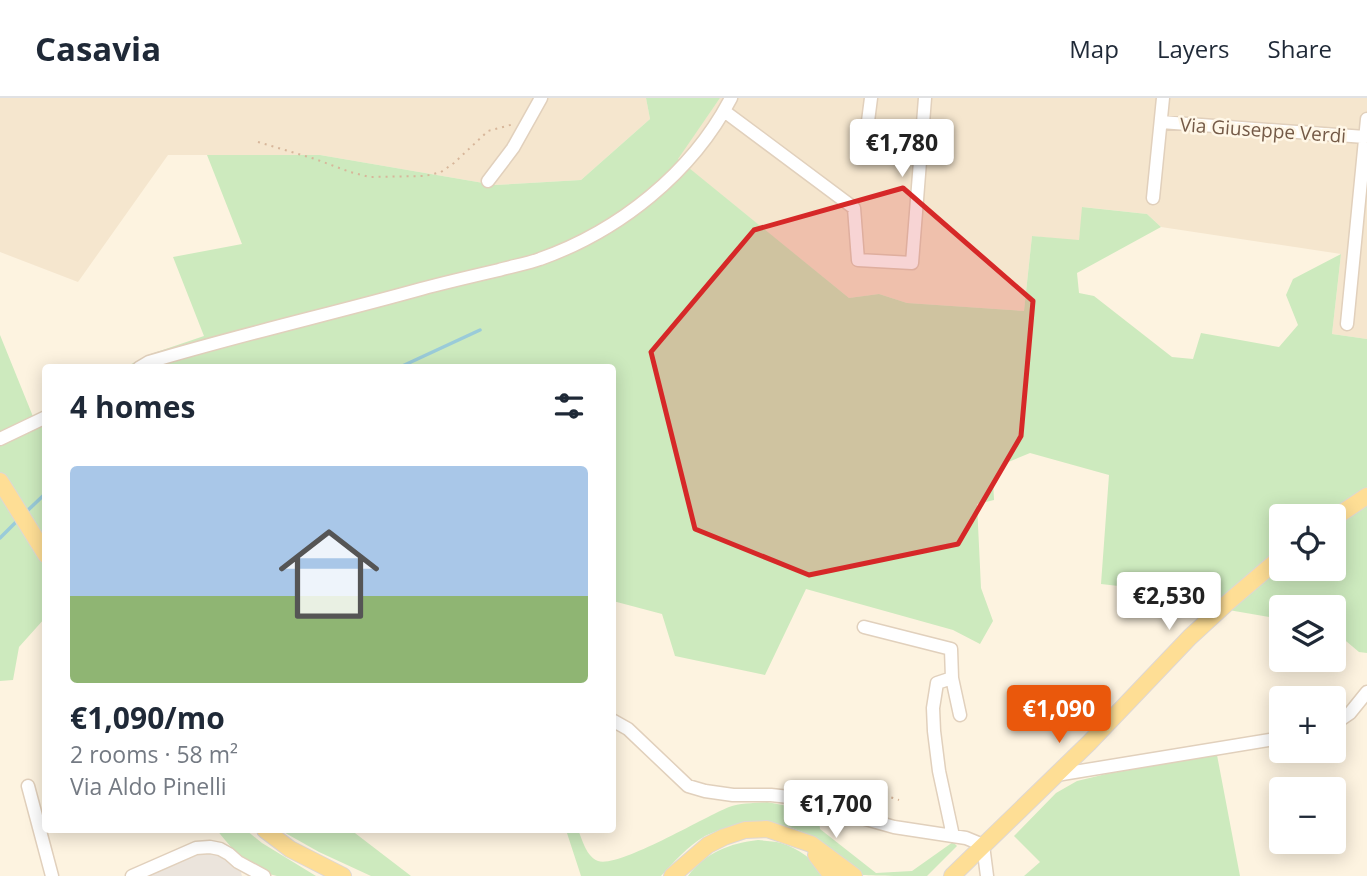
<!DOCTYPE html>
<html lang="en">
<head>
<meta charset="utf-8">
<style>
	:root { --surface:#fff; --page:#f6f6f7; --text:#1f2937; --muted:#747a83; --line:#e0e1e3; --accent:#ea580c }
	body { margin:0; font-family:"Open Sans",sans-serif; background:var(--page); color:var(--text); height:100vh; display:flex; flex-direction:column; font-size:26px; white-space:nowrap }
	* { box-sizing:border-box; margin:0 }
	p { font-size:23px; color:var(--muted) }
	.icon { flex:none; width:38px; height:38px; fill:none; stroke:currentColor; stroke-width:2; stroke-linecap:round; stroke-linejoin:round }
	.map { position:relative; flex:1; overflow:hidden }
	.panel { position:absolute; left:42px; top:266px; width:574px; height:469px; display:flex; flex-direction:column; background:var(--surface); border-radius:7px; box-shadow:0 4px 18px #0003 }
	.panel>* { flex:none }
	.buttons { position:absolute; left:1269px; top:406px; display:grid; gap:14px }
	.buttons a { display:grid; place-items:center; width:77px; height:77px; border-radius:7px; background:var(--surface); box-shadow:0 4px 18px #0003; font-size:35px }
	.price { position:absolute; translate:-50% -60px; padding:0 16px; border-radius:7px; background:#fff; color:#222; font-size:23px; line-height:46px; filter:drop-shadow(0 2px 4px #0008) }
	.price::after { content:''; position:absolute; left:50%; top:42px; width:21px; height:16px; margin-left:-10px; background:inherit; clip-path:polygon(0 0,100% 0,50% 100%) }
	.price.active { background:var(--accent); color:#fff }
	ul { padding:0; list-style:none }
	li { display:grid; align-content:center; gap:14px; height:371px; padding:0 28px }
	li+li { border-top:2px solid var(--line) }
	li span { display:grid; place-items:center; height:217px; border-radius:7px; color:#555 }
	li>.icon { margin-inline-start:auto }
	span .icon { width:126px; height:126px; fill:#fffc; stroke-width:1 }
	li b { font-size:30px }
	h2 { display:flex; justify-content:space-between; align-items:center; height:84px; padding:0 28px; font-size:30px }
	header { display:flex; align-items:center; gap:42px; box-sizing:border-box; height:98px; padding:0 35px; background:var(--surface); border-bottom:2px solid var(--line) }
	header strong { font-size:33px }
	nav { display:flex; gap:38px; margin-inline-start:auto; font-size:24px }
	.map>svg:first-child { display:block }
</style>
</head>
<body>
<header>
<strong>Casavia</strong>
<nav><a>Map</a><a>Layers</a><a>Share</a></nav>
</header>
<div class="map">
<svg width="1367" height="778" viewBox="0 0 1367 778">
	<rect width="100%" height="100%" fill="#fdf3e0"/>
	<path fill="#f5e6ce" d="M0,0H646L650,21L581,82L495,87L320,57H168L78,184L0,154Z
		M720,0H1367V241L1332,236L1341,156L1161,129L1147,116L1083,109L1079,143L1032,138L1024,213L907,205L879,196L849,200L677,61Z"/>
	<path fill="#ebe4dc" d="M210,749L238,764L242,778H132Z"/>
	<path fill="#cdeabe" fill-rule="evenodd" d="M646,0H720L678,61L849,200L879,196L907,205L1024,213L1032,138L1079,142L1082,109L1147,116L1161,129L1077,175L1079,195L1094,198L1172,259L1193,261L1201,235L1279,249L1298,227L1286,197L1293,181L1341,156L1332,236L1367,241V555L1359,554L1334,533V509H1281V521L1159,500L1154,492L1101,486L1109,377L1030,355L1006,365L993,382L994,402L977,406L981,490L993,523L980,546L953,532L806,491L765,577L675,558L662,516L613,503L612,270H124L148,257L204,238L173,159L242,146L207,57H320L495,87L581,82L650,21ZM1281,418H1334V471H1281Z
		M0,237L34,321L46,314L45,520L19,549L13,582L0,583Z
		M1217,657L1240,778H1024L1040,764L1014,738L1056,695L1077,683L1106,676Z
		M767,704L818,714L820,731L876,775L912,773L953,744L957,748L927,778C913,778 874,778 863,777C848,771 838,756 825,747C792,724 758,718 719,732C715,734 709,736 705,738C688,748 674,764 661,778H581L566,732H578C583,743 586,758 598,763C619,770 704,719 729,709C740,705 755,705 767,704Z
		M217,732H246L262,745L316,778C304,778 289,778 277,778C253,773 231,751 217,732Z
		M280,732H351L411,778H371L319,754Z
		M758,742C766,743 774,743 781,745C798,750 816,763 825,778H688C705,755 730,745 758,742Z"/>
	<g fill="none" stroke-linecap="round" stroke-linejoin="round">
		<path stroke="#9acbd9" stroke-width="3.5" d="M398,270L480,232
			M25,415L46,395
			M0,440L19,421"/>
		<g stroke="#e1d0bc" stroke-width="15">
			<path id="minor" d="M724,13L854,110L858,162L912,165L925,0
				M1161,24L1365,39
				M867,31L871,0
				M488,83L513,50L541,0
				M1153,100L1163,0
				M1347,226L1367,21
				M139,270L149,264C239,237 331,216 421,191C447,184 473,178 499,172C512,168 527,166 540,161C619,133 692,75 731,0
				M0,341L46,319
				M864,529L951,551L952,580L960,617
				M952,580L937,585L933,610L934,633L939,673L953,738
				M612,622L628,631L688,688L705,693L733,697H771L807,701L855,718L894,729L966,740L983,747L987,778
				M1334,626L1350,615L1367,594
				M1056,677L1281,640
				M28,688L52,778
				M132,778L196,750L210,749L220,751L229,756L238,764L264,778"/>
		</g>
		<g stroke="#ded7d3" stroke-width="18">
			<path id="major" d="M0,383L46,457
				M1334,420L1367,398
				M265,732L290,751L343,778
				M816,757L832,778
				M672,778L708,747L724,739L745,732L767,731L811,746L854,778
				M952,778L1089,645L1190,539L1226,506L1281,459"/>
		</g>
		<path stroke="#d7b69a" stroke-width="2" stroke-dasharray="2 5" stroke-linecap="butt" d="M258,44L315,61L350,74L370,79L425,78L441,74L454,65L488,33L514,26
			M860 692a9 9 0 1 1 18 0a9 9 0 1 1-18 0Z
			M878,695L899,702"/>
		<use href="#minor" stroke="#fff" stroke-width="12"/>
		<use href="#major" stroke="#fede95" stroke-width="16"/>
	</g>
	<path fill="#d62828" fill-opacity="0.2" stroke="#d62828" stroke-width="5" stroke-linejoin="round" d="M903,90L1033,203L1021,338L958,446L809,477L695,431L651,254L754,132Z"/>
	<g text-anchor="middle" stroke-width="5" stroke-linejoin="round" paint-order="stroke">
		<g font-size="19" fill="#745a47" stroke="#fff7e7">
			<text transform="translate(1263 32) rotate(4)" y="7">Via Giuseppe Verdi</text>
		</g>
	</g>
</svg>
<div class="buttons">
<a><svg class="icon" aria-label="locate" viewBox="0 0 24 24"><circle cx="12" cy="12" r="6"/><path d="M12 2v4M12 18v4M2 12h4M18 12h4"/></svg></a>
<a><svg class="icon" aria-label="layers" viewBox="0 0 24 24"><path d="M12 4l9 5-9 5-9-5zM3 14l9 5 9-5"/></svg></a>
<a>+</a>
<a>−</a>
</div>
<b class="price" style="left:902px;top:81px">€1,780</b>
<b class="price" style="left:1169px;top:534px">€2,530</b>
<b class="price active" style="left:1059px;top:647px">€1,090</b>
<b class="price" style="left:836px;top:742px">€1,700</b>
<section class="panel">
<h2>4 homes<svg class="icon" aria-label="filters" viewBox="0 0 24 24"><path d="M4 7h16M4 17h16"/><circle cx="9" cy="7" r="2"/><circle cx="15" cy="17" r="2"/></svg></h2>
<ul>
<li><span style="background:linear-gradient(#a9c7e8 60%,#8fb573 0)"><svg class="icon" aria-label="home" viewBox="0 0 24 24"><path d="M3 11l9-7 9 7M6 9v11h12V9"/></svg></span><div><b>€1,090/mo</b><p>2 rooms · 58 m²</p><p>Via Aldo Pinelli</p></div></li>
</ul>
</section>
</div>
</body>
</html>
